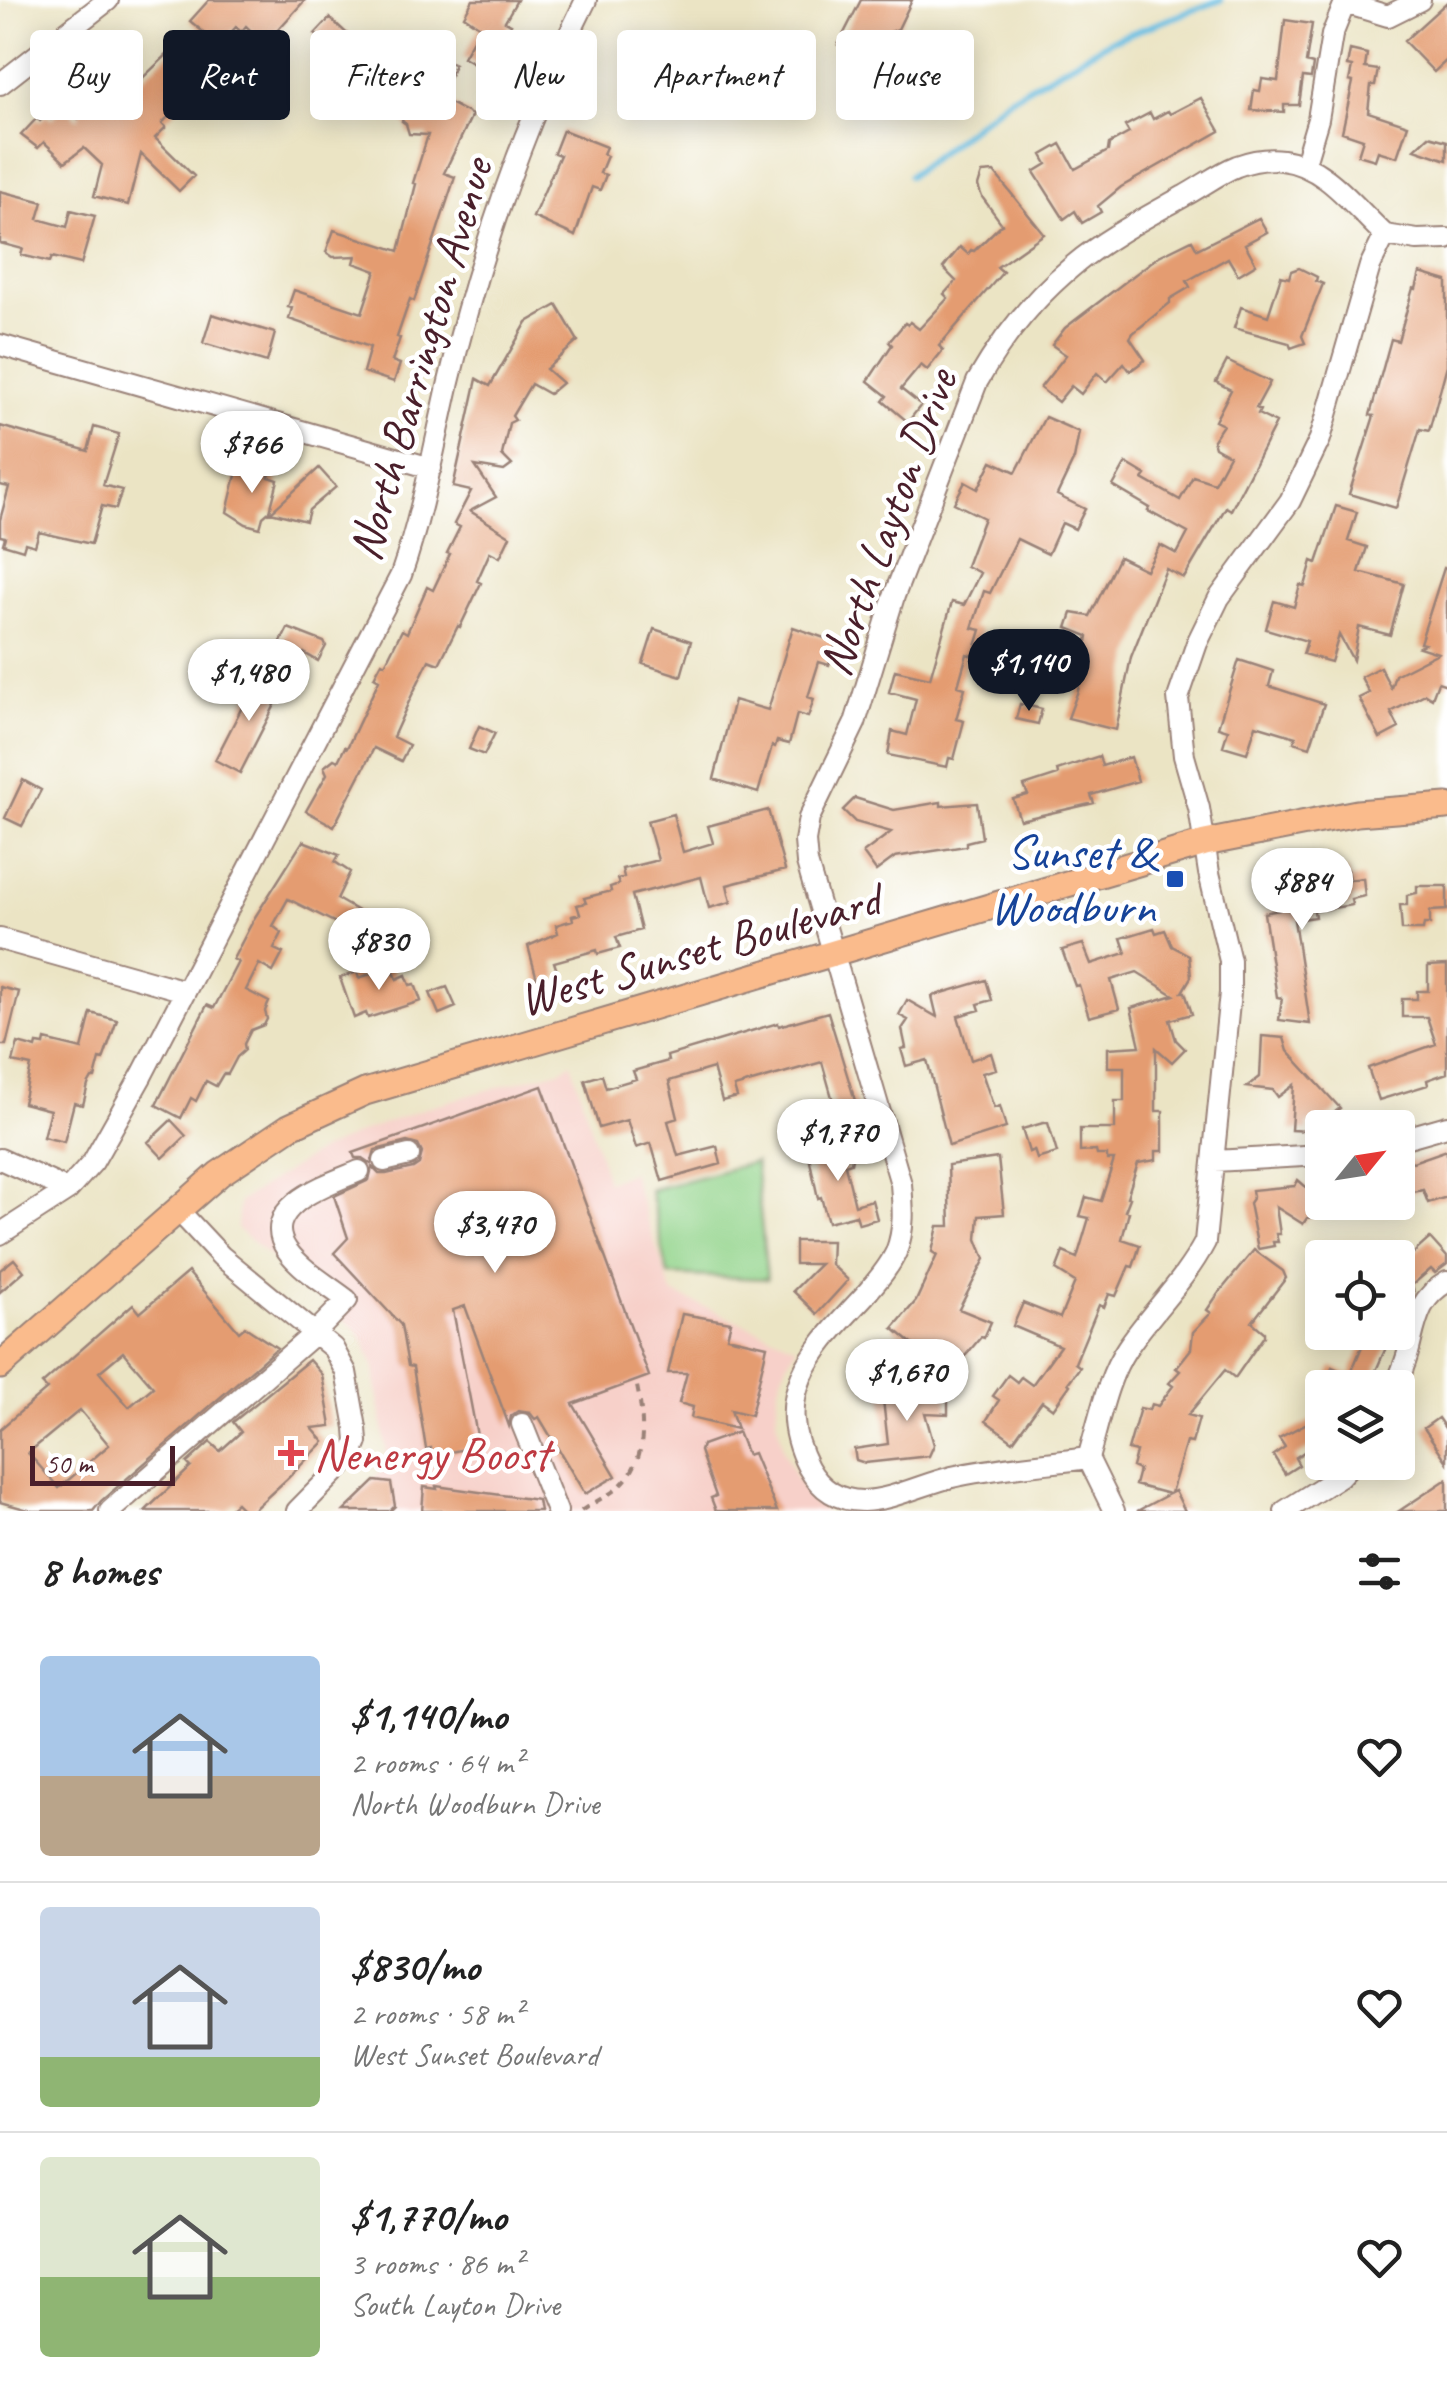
<!DOCTYPE html>
<html lang="en">
<head>
<meta charset="utf-8">
<style>
	:root { --surface:#fff; --page:#f2f2f2; --text:#222; --muted:#767676; --line:#e0e0e0; --accent:#111827 }
	body { margin:0; font-family:Caveat,sans-serif; background:var(--page); color:var(--text); height:100vh; display:flex; flex-direction:column; font-size:38px; white-space:nowrap }
	* { box-sizing:border-box; margin:0 }
	p { font-size:32px; color:var(--muted) }
	.icon { flex:none; width:55px; height:55px; fill:none; stroke:currentColor; stroke-width:2; stroke-linecap:round; stroke-linejoin:round }
	.map { position:relative; height:1511px; overflow:hidden }
	.panel { display:flex; flex-direction:column; background:var(--surface); flex:1 }
	.panel>* { flex:none }
	.top-card { position:absolute; left:30px; top:30px; width:1388px; height:90px; display:flex; gap:20px }
	.needle { width:65px; rotate:60deg }
	.buttons { position:absolute; left:1305px; top:1110px; display:grid; gap:20px }
	.buttons a { display:grid; place-items:center; width:110px; height:110px; border-radius:10px; background:var(--surface); box-shadow:0 5px 25px #0003; font-size:50px }
	.scale { position:absolute; left:30px; bottom:25px; width:145px; box-sizing:border-box; padding-left:10px; border:5px solid #4a1f2b; border-top:0; font-size:28px; line-height:35px; white-space:nowrap; color:#4a1f2b; -webkit-text-stroke:8px #fff; paint-order:stroke }
	.price { position:absolute; translate:-50% -85px; padding:0 22px; border-radius:35px; background:#fff; color:#222; font-size:32px; line-height:65px; filter:drop-shadow(0 2px 5px #0008) }
	.price::after { content:''; position:absolute; left:50%; top:60px; width:30px; height:22px; margin-left:-15px; background:inherit; clip-path:polygon(0 0,100% 0,50% 100%) }
	.price.active { background:var(--accent); color:#fff }
	ul { padding:0; list-style:none }
	li { display:flex; align-items:center; gap:30px; height:250px; padding:0 40px }
	li+li { border-top:2px solid var(--line) }
	li span { display:grid; place-items:center; flex:none; width:280px; height:200px; border-radius:10px; color:#555 }
	li>.icon { margin-inline-start:auto }
	span .icon { width:120px; height:120px; fill:#fffc; stroke-width:1 }
	li b { font-size:42px }
	h2 { display:flex; justify-content:space-between; align-items:center; height:120px; padding:0 40px; font-size:42px }
	.pill { padding:0 35px; border-radius:10px; background:var(--surface); box-shadow:0 5px 25px #0003; font-size:35px; line-height:90px }
	.pill.active { background:var(--accent); color:#fff }
	.map>svg:first-child { display:block }
</style>
</head>
<body>
<div class="map">
<svg width="1447" height="1511" viewBox="0 0 1447 1511">
	<rect width="100%" height="100%" fill="#fff"/>
	<filter id="ink" filterUnits="userSpaceOnUse"><feTurbulence type="fractalNoise" baseFrequency=".01" numOctaves="2"/><feDisplacementMap in="SourceGraphic" scale="20" xChannelSelector="R" yChannelSelector="G"/><feConvolveMatrix kernelMatrix="1 2 1 2 8 2 1 2 1" color-interpolation-filters="sRGB"/></filter>
	<filter id="wash" filterUnits="userSpaceOnUse"><feTurbulence type="fractalNoise" baseFrequency=".0048" numOctaves="4" result="noise"/><feDisplacementMap in="SourceGraphic" scale="40" xChannelSelector="R" yChannelSelector="G"/><feGaussianBlur stdDeviation="2.25" result="paint"/><feColorMatrix in="noise" values="0 0 0 0 0 0 0 0 0 0 0 0 0 0 0 0 0 1.4 0 .05"/><feComposite in="paint" operator="in"/></filter>
	<g filter="url(#wash)">
		<rect width="100%" height="100%" fill="#ebe4c4"/>
		<path fill="#f7d0c9" d="M571,1062L607,1182L631,1172L672,1293L797,1346L787,1363L778,1389L777,1419L783,1450L796,1477L810,1501L827,1511H339L379,1473L385,1461L386,1448L373,1364L363,1339L354,1328L237,1229L239,1202L316,1153L366,1130L431,1106L563,1069Z"/>
		<path fill="#93d48b" stroke="#6e7a5b" stroke-width="2.5" d="M755,1162L767,1279L668,1275L650,1190Z"/>
		<g fill="none" stroke-linecap="round" stroke-linejoin="round">
			<path stroke="#65bde2" stroke-width="6" d="M909,176L1008,99L1112,40L1221,0"/>
		</g>
		<g id="blocks">
			<path fill="#e49c71" fill-rule="evenodd" d="M209,0H305L265,44L246,26L241,32L236,27L219,45L190,21Z
				M473,0H517L505,21L511,24L481,67L463,57L480,27L464,16Z
				M861,0H912L898,29L870,41L860,56L838,45Z
				M1447,2V60L1434,72L1404,41Z
				M330,18L355,41L339,57L315,34Z
				M1285,20L1312,24L1306,62L1313,64L1311,78L1303,77L1299,105H1284V112L1251,110L1254,90L1260,91L1262,79L1278,81Z
				M744,47L752,74L704,89L696,61Z
				M172,50L205,81L162,123L166,127L155,138L194,176L179,191L141,154L128,205L94,196L102,165L84,148L65,162L44,142L38,148L21,135L37,118L40,121L47,114L51,119L64,105L78,119L89,82L130,90Z
				M425,50L454,64L442,99L472,115L444,173L455,177L414,301L410,299L397,337L400,338L392,361L400,364L394,382L363,372L370,347L289,319L292,308L288,307L294,290L362,313L376,271L354,263L356,256L333,257L326,252L334,230L399,251L416,184L413,183L428,135L409,134L406,124L402,121L415,93L407,90Z
				M1350,50L1367,54L1365,68L1378,70L1375,85H1371L1368,112L1408,125L1397,157L1378,151L1375,160L1358,155L1363,139L1342,132L1353,82L1349,81L1352,67L1347,66Z
				M1201,98L1220,131L1121,187L1098,206L1101,212L1082,223L1075,211L1064,219L1034,172L1047,164L1042,155L1061,144L1075,169L1108,151L1109,144L1129,133L1125,126L1150,113L1153,119L1168,111L1170,114Z
				M563,130L606,147L603,154L607,156L600,173L606,175L600,190L592,187L575,236L533,217L560,155L554,153Z
				M1429,136L1447,141V160L1415,149Z
				M994,172L1044,234L997,267L1003,272L939,346L943,350L927,370L921,365L901,389L921,405L908,422L883,401L887,396L868,381L892,345L889,342L905,323L908,325L910,322L919,329L948,298L944,294L956,281L943,268L960,247L968,254L971,250L974,251L1002,224L982,197L978,186L982,173Z
				M0,191L43,202L38,219L67,227L71,210L95,216L81,264L52,257L50,262L21,255L23,249L0,243Z
				M1259,218L1267,232L1245,244L1256,264L1238,275L1228,258L1187,281L1190,287L1170,299V303L1133,333L1130,338L1145,360L1130,371L1124,363L1107,382L1097,373L1081,394L1071,386L1058,402L1040,388L1066,355L1052,345L1065,328L1159,256L1192,240L1197,249Z
				M1299,268L1317,277L1316,281L1323,284L1302,336L1305,343L1291,348L1289,343L1234,328L1241,307L1268,316L1281,276L1289,278L1291,271Z
				M1420,273L1447,281V365L1429,431L1420,429L1396,508L1349,494L1374,416L1370,415L1391,339L1398,341L1413,288L1416,289Z
				M557,305L578,341L546,369L562,383L549,394L531,384L512,416L515,420L509,423L502,455L512,465L504,471L475,466L496,497L470,511L510,536L500,557L490,552L477,581L481,583L460,627L458,626L439,664L429,660L411,697L393,737L409,745L401,761L374,748L334,826L306,811L327,774L324,767L334,759L338,761L345,747L347,748L379,680L374,677L382,662L385,664L402,630L407,633L427,587L433,590L450,554L447,553L460,527L454,524L471,491L453,487L477,379L490,386L527,322Z
				M212,314L275,333L267,362L203,343Z
				M1227,361L1270,382L1256,408L1260,410L1258,414L1276,423L1231,510L1226,507L1184,578L1166,569L1131,657L1116,730L1068,718L1078,691L1088,636L1067,628L1072,613L1090,616L1119,557L1146,570L1160,545L1177,554L1188,533L1148,511L1150,508L1113,486L1126,463L1146,475L1143,479L1180,500L1193,476L1214,483L1229,455L1215,447L1213,440L1223,425L1215,421L1231,390L1216,382Z
				M1045,417L1079,432L1074,459L1057,495L1085,509L1075,529L1062,523L1048,554L1017,539L990,593L984,591L972,628L981,630L973,656L967,654L958,686L965,688L956,719L964,721L954,759L949,758L947,767L888,755L892,731L907,735L916,699L889,692L895,670L930,678L952,602L964,605L980,573L966,566L984,518L954,503L965,482L978,489L992,461L1016,472Z
				M0,426L88,451L94,427L119,434L103,485L122,490L116,509L102,506L91,544L39,532L35,546L25,543L23,550L3,544L5,537L0,536V520L9,487L0,485Z
				M238,467L270,474L269,477L278,480L270,511L263,517L260,528L246,524L227,512Z
				M319,468L336,487L309,510L306,521L271,512Z
				M1336,506L1357,512L1348,541L1367,547L1359,572L1404,584L1390,635L1359,627L1353,660L1339,635L1331,662L1303,654L1307,641L1266,629L1274,601L1294,607L1300,585L1305,586L1312,561L1317,563Z
				M1444,568L1447,569V685L1438,682L1432,698L1425,694L1391,712L1399,728L1380,738L1359,698L1369,693L1361,677L1380,667L1391,688L1395,675L1438,653L1419,647L1424,644L1420,643Z
				M793,627L836,642L829,665L819,662L808,697L814,699L808,717L797,714L789,744L777,741L775,747L772,746L758,793L714,779L734,700L768,710Z
				M288,628L324,642L326,646L318,661L304,653L301,657L279,646Z
				M654,629L691,641L681,676L643,664Z
				M1239,660L1273,671L1269,686L1324,704L1310,747L1294,742L1296,737L1256,725L1247,753L1223,746L1228,730L1218,727Z
				M258,676L283,689L240,773L215,760Z
				M1020,704L1042,709L1038,724L1016,719Z
				M479,726L495,733L484,755L469,749Z
				M1099,756L1102,766L1131,757L1138,781L1091,795L1094,803L1020,820L1013,799L1028,795L1024,786L1058,775L1057,770Z
				M23,780L41,790L22,826L5,818Z
				M855,798L894,810L941,802V806L977,803L982,838L966,842V846L895,857L876,871L863,853L891,832L855,822L843,810Z
				M768,810L785,870L727,885L731,902L709,908L701,877L632,895L641,930L616,937L620,948L598,954L597,950L554,962L559,977L538,983L528,946L558,933L556,925L573,920L572,916L580,914L577,905L586,903L584,898L611,891L610,887L619,884L617,879L624,877L622,869L658,860L647,821L673,814L683,852L713,843L708,826Z
				M303,841L339,855L335,862L350,872L337,899L363,914L354,932L288,899L273,926L282,933L274,949L283,953L273,972L259,964L246,990L269,1002L265,1011L267,1019L264,1025L251,1030L244,1044L245,1050L237,1057L228,1074H223L216,1086L206,1081L196,1101L191,1098L181,1118L156,1105L207,1005L214,1008L238,962L233,959L255,917Z
				M1347,870L1349,880L1363,878L1365,896L1351,899L1352,905L1314,911L1315,917L1294,920L1310,1024L1279,1020L1282,998L1277,997L1264,913L1279,910L1276,889L1312,882L1311,876Z
				M1417,886H1447V910L1430,911V924H1424L1423,930H1402L1400,905H1407V895L1417,893Z
				M1154,928L1156,933L1165,930L1172,946L1189,955L1191,977L1182,992H1185L1192,1014L1170,1020L1176,1040L1185,1049L1172,1062L1156,1048V1111H1163V1151H1156V1160L1138,1163L1127,1197L1130,1198L1125,1211L1129,1212L1122,1239L1140,1245L1133,1267L1129,1266L1116,1296L1109,1294L1104,1307L1099,1305L1075,1363L1080,1367L1068,1383L1070,1385L1053,1409L1042,1401L1013,1441L986,1421L999,1400L993,1396L1008,1375L1017,1382L1021,1377L1032,1385L1060,1346L1013,1326L1023,1303L1060,1318L1075,1282L1056,1270L1063,1252L1077,1258L1089,1218L1080,1216L1086,1197L1101,1201L1114,1160H1107V1155H1097L1096,1151L1080,1152V1129H1115V1101H1124V1067H1108V1048L1140,1046L1131,1008L1174,995L1137,972L1111,980L1119,1009L1089,1017L1079,985L1075,986L1062,950L1083,944L1091,964L1126,953L1121,938Z
				M1447,965V1073L1427,1080L1428,1085L1379,1100L1368,1068L1436,1044L1427,1017H1402V999H1417V991H1428V966Z
				M392,967L397,979L406,975L410,985L415,984L421,1001L368,1018L366,1013L354,1018L340,978L357,972L359,978Z
				M986,980L992,1000L978,1004L980,1010L958,1016L971,1060L991,1053L996,1069L982,1073L994,1108L1000,1106L1006,1128L949,1146L927,1060L906,1066L901,1049L906,1048L902,1029L908,1020L899,1015L907,1000L937,1017L932,996Z
				M0,987L19,992L6,1045H0Z
				M447,987L456,1007L439,1014L430,993Z
				M828,1012L863,1127L842,1133L822,1062L734,1087L737,1097L722,1101L713,1068L669,1081L678,1118L668,1121L678,1156L717,1146L721,1164L662,1181L651,1143L636,1148L627,1120L599,1128L585,1080L602,1075L606,1088L636,1079L633,1071L668,1061L667,1056L778,1023L779,1026Z
				M91,1013L117,1020L103,1060L100,1059L95,1078H92L88,1085L83,1105L74,1103L64,1142L43,1137L50,1110L23,1103L31,1066L13,1062L18,1043L36,1048L37,1044L44,1045L45,1040L82,1049Z
				M1262,1036L1284,1038L1288,1051L1340,1108L1319,1125L1308,1124V1131L1291,1130L1294,1085L1278,1097L1273,1090L1247,1087L1260,1077Z
				M542,1086L649,1376L573,1404L616,1476L585,1494L539,1417L535,1419L530,1413L518,1411L511,1416L509,1426L465,1306L453,1310L479,1446L432,1456L431,1448L426,1449L413,1367L408,1366L401,1325L334,1253L348,1238L334,1196L369,1180L372,1167L379,1174H386L413,1168L419,1164L422,1153L418,1145L407,1142L375,1150L371,1164L362,1158H355L353,1153Z
				M171,1120L186,1136L163,1158L148,1142Z
				M1043,1123H1048L1057,1153L1037,1159L1034,1150L1029,1152L1022,1129Z
				M848,1141L852,1158L851,1163L845,1165L855,1205L872,1200L877,1219L859,1224L856,1215L828,1222L821,1197L818,1198L808,1152Z
				M1447,1150V1197L1428,1203L1423,1190L1403,1194L1398,1168L1403,1166L1407,1159L1413,1162Z
				M998,1158L1004,1214L979,1216L977,1239L985,1259L959,1309L991,1322L984,1338L981,1337L956,1367L945,1358L927,1380L906,1363L916,1347L893,1328L916,1301L937,1255L932,1252L938,1226H950L948,1165Z
				M1298,1180L1306,1187L1322,1184V1215L1307,1218L1303,1224L1276,1207L1280,1234H1276L1278,1242H1273L1274,1246L1258,1249L1249,1203L1253,1197L1252,1190L1295,1186Z
				M1430,1238L1447,1257V1264L1435,1273L1431,1269L1412,1285L1414,1293L1409,1302L1398,1305L1397,1248L1404,1247L1407,1259Z
				M795,1241H832L831,1264L848,1280L817,1314L793,1291L820,1264H795Z
				M1254,1250L1283,1271L1286,1278L1252,1322L1264,1332V1336L1235,1378L1225,1370L1188,1415L1199,1418L1192,1443L1186,1442L1171,1493L1175,1491L1185,1511H1137L1169,1494L1135,1485L1139,1470L1132,1467L1136,1452L1128,1450L1140,1408L1149,1410L1151,1404L1158,1406L1173,1386L1169,1383L1180,1371L1176,1368L1191,1349L1193,1332L1211,1313L1207,1310L1218,1294Z
				M14,1259L24,1271L0,1292V1270Z
				M188,1272L239,1332L245,1327L277,1348L101,1501L93,1511H32L0,1502V1429L47,1389L42,1384L133,1304L140,1313ZM123,1352L153,1387L129,1407L99,1372ZM80,1410L109,1445L59,1488L28,1453Z
				M682,1314L731,1322L727,1337L767,1346L751,1415L731,1410L737,1429L691,1418L693,1407L679,1403L687,1373H668Z
				M1368,1332H1388L1385,1342L1388,1343L1370,1384L1379,1388H1339L1326,1382L1332,1367L1350,1375Z
				M309,1360L322,1375L331,1426L312,1428L324,1442L287,1479L252,1511H244L236,1503L227,1511H145L191,1467L187,1463L210,1442L220,1451L241,1432L233,1422Z
				M943,1383L933,1395H948V1414L925,1413L934,1445L929,1456L865,1463L856,1460L854,1449L888,1444L882,1391Z
				M1322,1415V1440L1295,1458L1299,1465L1285,1474L1273,1455L1285,1447L1279,1438Z
				M1438,1418L1447,1431V1462L1424,1428Z
				M738,1432L747,1455L753,1453L777,1511H716L711,1498L716,1496L700,1451L702,1445Z
				M1447,1479V1511H1399Z
				M375,1481L391,1483L395,1506L390,1511H344Z
				M436,1486L538,1500L540,1511H422L424,1487L437,1489Z"/>
		</g>
	</g>
	<g filter="url(#ink)">
		<use href="#blocks" fill-opacity="0" stroke="#9a8278" stroke-width="2.5"/>
		<g fill="none" stroke-linecap="round" stroke-linejoin="round">
			<g stroke="#9a8278" stroke-width="24">
				<path id="minor" d="M1345,3L1388,16L1420,0
					M0,84L108,0
					M1304,166L1318,119L1332,35L1346,0
					M1385,235L1417,240L1447,239
					M0,345L431,468
					M0,939L185,991
					M1398,1140L1447,1126
					M0,1159L68,1190
					M384,1161L409,1155
					M1214,1161L1322,1155
					M177,1209L221,1256L333,1348L346,1372L356,1428L357,1442L352,1455L297,1511
					M0,1234L68,1190L93,1162L142,1075L401,575C423,511 434,447 449,382C480,251 526,120 586,0
					M1395,1388C1400,1375 1406,1362 1409,1349C1416,1321 1419,1297 1447,1282
					M522,1424L557,1511
					M1088,1458C1043,1464 996,1467 952,1477C923,1484 892,1500 863,1501C838,1501 820,1489 808,1467C769,1391 816,1348 865,1295C876,1282 889,1268 896,1252C905,1229 903,1207 901,1184L807,863L805,841L809,818L855,723L894,596L977,382C1002,338 1035,297 1074,265C1106,238 1147,217 1184,196C1201,187 1219,173 1237,166C1251,161 1267,158 1282,160C1326,165 1355,208 1385,235
					M110,1511L316,1332L347,1300C328,1285 301,1270 287,1250C257,1206 331,1183 359,1171
					M1114,1511L1088,1458C1099,1423 1106,1379 1127,1348C1152,1311 1184,1282 1205,1242L1230,993V961L1209,873L1199,808L1184,756L1178,698L1197,643L1219,598L1290,501L1320,439L1370,266L1385,235
					M1285,1511L1340,1476L1353,1462"/>
			</g>
			<g stroke="#9a8278" stroke-width="29">
				<path id="major" d="M0,1366L219,1174L289,1127L365,1092L1205,843L1357,813L1447,806"/>
			</g>
			<path stroke="#9a8278" stroke-width="4" stroke-dasharray="8 8" stroke-linecap="butt" d="M581,1511C592,1503 604,1498 615,1490C650,1462 644,1420 636,1381"/>
			<use href="#minor" stroke="#fff" stroke-width="20"/>
			<use href="#major" stroke="#fabb8c" stroke-width="25"/>
		</g>
	</g>
	<rect fill="#1a4fb4" stroke="#fff" stroke-width="4" x="1165" y="869" width="20" height="20" rx="5"/>
	<path fill="#e0444e" stroke="#fff" stroke-width="4" d="M286 1438h10v10h10v10h-10v10h-10v-10h-10v-10h10z"/>
	<g text-anchor="middle" stroke-width="9" stroke-linejoin="round" paint-order="stroke">
		<g font-size="48" fill="#4a1f2b" stroke="#fff">
			<text transform="translate(419 359) rotate(-74)" y="17">North Barrington Avenue</text>
			<text transform="translate(886 522) rotate(-70)" y="17">North Layton Drive</text>
			<text transform="translate(699 948) rotate(-16)" y="17">West Sunset Boulevard</text>
		</g>
		<g font-size="48" fill="#164399" stroke="#fff" text-anchor="end">
			<text x="1155" y="868">Sunset &amp;<tspan x="1155" dy="55">Woodburn</tspan></text>
		</g>
		<g font-size="48" fill="#be3a42" stroke="#fff" text-anchor="start">
			<text x="314" y="1470">Nenergy Boost</text>
		</g>
	</g>
</svg>
<div class="buttons">
<a><svg class="needle" viewBox="-14 -14 28 28"><path d="M0-13l5 13h-10z" fill="#e53935"/><path d="M0 13l5-13h-10z" fill="#767676"/></svg></a>
<a><svg class="icon" aria-label="locate" viewBox="0 0 24 24"><circle cx="12" cy="12" r="6"/><path d="M12 2v4M12 18v4M2 12h4M18 12h4"/></svg></a>
<a><svg class="icon" aria-label="layers" viewBox="0 0 24 24"><path d="M12 4l9 5-9 5-9-5zM3 14l9 5 9-5"/></svg></a>
</div>
<div class="scale">50 m</div>
<b class="price" style="left:252px;top:496px">$766</b>
<b class="price active" style="left:1029px;top:714px">$1,140</b>
<b class="price" style="left:249px;top:724px">$1,480</b>
<b class="price" style="left:1302px;top:933px">$884</b>
<b class="price" style="left:379px;top:993px">$830</b>
<b class="price" style="left:838px;top:1184px">$1,770</b>
<b class="price" style="left:495px;top:1276px">$3,470</b>
<b class="price" style="left:907px;top:1424px">$1,670</b>
<div class="top-card">
<a class="pill">Buy</a>
<a class="pill active">Rent</a>
<a class="pill">Filters</a>
<a class="pill">New</a>
<a class="pill">Apartment</a>
<a class="pill">House</a>
</div>
</div>
<section class="panel">
<h2>8 homes<svg class="icon" aria-label="filters" viewBox="0 0 24 24"><path d="M4 7h16M4 17h16"/><circle cx="9" cy="7" r="2"/><circle cx="15" cy="17" r="2"/></svg></h2>
<ul>
<li><span style="background:linear-gradient(#a9c7e8 60%,#b9a48a 0)"><svg class="icon" aria-label="home" viewBox="0 0 24 24"><path d="M3 11l9-7 9 7M6 9v11h12V9"/></svg></span><div><b>$1,140/mo</b><p>2 rooms · 64 m²</p><p>North Woodburn Drive</p></div><svg class="icon" aria-label="heart" viewBox="0 0 24 24"><path d="M12 20l-8-8c-3-5 5-10 8-4 3-6 11-1 8 4z"/></svg></li>
<li><span style="background:linear-gradient(#c9d6e8 75%,#8fb573 0)"><svg class="icon" aria-label="home" viewBox="0 0 24 24"><path d="M3 11l9-7 9 7M6 9v11h12V9"/></svg></span><div><b>$830/mo</b><p>2 rooms · 58 m²</p><p>West Sunset Boulevard</p></div><svg class="icon" aria-label="heart" viewBox="0 0 24 24"><path d="M12 20l-8-8c-3-5 5-10 8-4 3-6 11-1 8 4z"/></svg></li>
<li><span style="background:linear-gradient(#dfe7d0 60%,#8fb573 0)"><svg class="icon" aria-label="home" viewBox="0 0 24 24"><path d="M3 11l9-7 9 7M6 9v11h12V9"/></svg></span><div><b>$1,770/mo</b><p>3 rooms · 86 m²</p><p>South Layton Drive</p></div><svg class="icon" aria-label="heart" viewBox="0 0 24 24"><path d="M12 20l-8-8c-3-5 5-10 8-4 3-6 11-1 8 4z"/></svg></li>
</ul>
</section>
</body>
</html>
